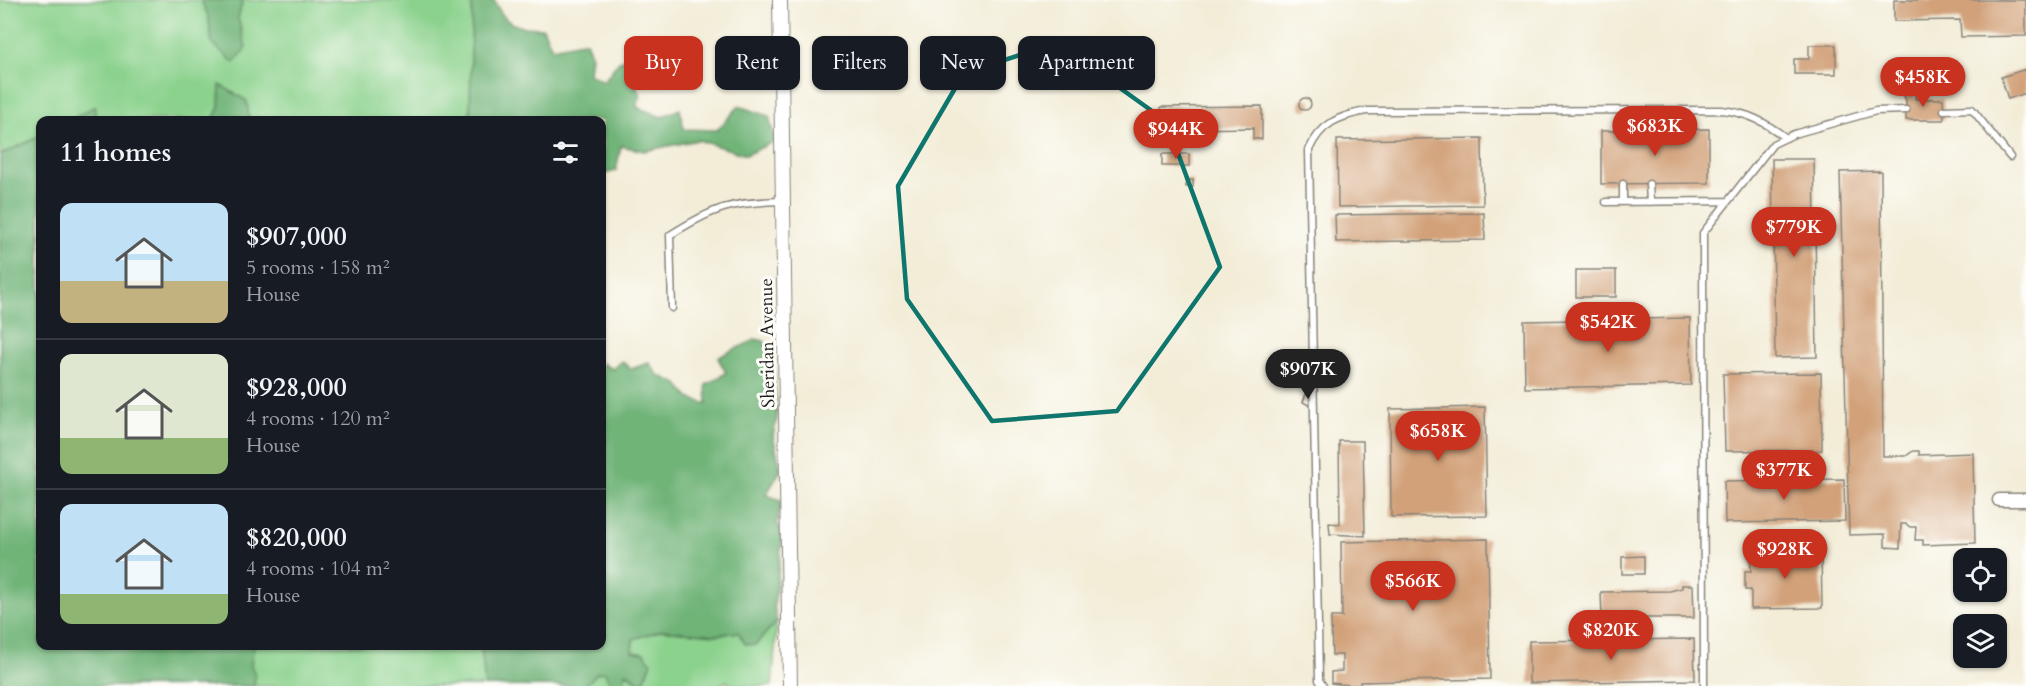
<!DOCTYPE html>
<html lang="en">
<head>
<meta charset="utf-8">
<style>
	:root { --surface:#171b24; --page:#242831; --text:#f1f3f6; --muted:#9ea1a6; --line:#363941; --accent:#c8321e }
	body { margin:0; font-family:Cardo,serif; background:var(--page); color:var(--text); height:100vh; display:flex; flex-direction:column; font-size:22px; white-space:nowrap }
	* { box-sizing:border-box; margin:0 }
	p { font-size:20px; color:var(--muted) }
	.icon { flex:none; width:33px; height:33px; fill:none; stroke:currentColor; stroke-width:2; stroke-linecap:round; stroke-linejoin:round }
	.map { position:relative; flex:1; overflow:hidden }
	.panel { position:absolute; left:36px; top:116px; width:570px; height:534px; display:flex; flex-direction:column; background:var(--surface); border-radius:12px; box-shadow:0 2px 4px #0004 }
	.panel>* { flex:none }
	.hud { position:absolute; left:624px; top:36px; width:570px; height:54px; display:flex; gap:12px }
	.fabs { position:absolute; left:1953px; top:548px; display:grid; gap:12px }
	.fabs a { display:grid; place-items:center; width:54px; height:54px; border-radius:12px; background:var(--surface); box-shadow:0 2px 4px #0004; font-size:30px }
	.price { position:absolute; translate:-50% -51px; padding:0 14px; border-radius:21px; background:var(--accent); color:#fff; font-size:20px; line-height:39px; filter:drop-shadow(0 2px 3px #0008) }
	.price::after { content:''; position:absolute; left:50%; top:36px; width:18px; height:14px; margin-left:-9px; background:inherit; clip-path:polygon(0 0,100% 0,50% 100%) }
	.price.active { background:#222; color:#fff }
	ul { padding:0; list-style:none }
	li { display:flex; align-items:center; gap:18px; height:150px; padding:0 24px }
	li+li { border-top:2px solid var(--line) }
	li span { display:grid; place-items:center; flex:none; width:168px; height:120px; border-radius:12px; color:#555 }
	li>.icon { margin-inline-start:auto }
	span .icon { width:72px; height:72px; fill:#fffc; stroke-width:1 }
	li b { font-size:26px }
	h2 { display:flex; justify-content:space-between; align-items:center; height:72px; padding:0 24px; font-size:26px }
	.pill { padding:0 21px; border-radius:12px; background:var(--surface); box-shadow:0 2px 4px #0004; font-size:21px; line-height:54px }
	.pill.active { background:var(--accent); color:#fff }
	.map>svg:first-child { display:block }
</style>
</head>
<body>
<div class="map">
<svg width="2026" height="686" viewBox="0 0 2026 686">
	<rect width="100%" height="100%" fill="#fdfcf7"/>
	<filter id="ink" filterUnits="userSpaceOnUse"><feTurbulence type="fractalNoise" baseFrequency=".0167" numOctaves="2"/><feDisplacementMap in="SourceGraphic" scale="12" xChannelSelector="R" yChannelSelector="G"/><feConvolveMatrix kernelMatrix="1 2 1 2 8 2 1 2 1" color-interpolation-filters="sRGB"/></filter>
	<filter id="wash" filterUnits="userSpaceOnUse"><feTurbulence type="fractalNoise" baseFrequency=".008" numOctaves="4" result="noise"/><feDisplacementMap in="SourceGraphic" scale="24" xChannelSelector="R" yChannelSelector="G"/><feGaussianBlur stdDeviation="1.35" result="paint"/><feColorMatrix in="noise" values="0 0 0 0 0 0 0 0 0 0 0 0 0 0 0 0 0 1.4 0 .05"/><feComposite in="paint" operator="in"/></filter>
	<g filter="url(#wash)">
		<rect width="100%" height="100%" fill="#f3edd8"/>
		<path fill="#8bd28d" stroke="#547754" stroke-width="1.5" d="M0,0H472L470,120H40V645H481L485,686H0Z
			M777,621L772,686H731L727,681L718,686H647L632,651L633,639L662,630L716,635L739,632L755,645Z
			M605,672L611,686H585L597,673Z
			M624,672L645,686H615L624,683Z"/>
		<path fill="#70b478" stroke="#46684a" stroke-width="1.5" d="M201,0H243L238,18L246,48L234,63L212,43L208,16Z
			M472,0H494C506,27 516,27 543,28L552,48L586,41L591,54L589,74L604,81L619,61L638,57L634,83L641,94L637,107L661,117L680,109L684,129L717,130L739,106L769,116L775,141L746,155L698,140L644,151L621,146L616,171L604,174L602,120H470Z
			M220,85L247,101L249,120H213L219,107Z
			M95,106V120H71Z
			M40,136V645H254L251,665L255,675L254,686H0V155Z
			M755,339L764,341L774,366L777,418L773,436L781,470L766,495L782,500L777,523L783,534L774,606L777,621L755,645L745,644L738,632L716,635L662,630L633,639L632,651L644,653L652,663L644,680L647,686L625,672L624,683L611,686L605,672L597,673L585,686H485L481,645H602V363L612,369L622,361L631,369L649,363L658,375L678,384L689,398L707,404L706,385L726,373L718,358C731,349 743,347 755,339Z"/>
		<g id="blocks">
			<path fill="#d2a179" d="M1894,0H2026V36L1961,37L1960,20L1894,21Z
				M1809,45H1836V74H1794V59H1809Z
				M2026,69V93L2008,99L2001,77Z
				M1906,89L1915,93V99H1943L1944,120H1906V101L1903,93Z
				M1299 104a6 6 0 1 1 12 0a6 6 0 1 1-12 0Z
				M1262,106V139H1253V128L1188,129V134L1168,135V130H1161V107Z
				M1709,129V183L1601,184V131Z
				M1482,138L1483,205L1338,207L1337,140Z
				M1162,154H1189V166H1162Z
				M1772,159H1814L1817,357L1775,358Z
				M1881,171L1883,456H1906L1913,451H1919V455L1973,453L1975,543L1923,545V540H1915L1916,527H1910L1906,524H1901L1900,548L1885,547V534L1849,535L1840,172Z
				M1186,180H1193V187H1186Z
				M1484,213L1485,240L1336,242L1335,215Z
				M1576,270H1616V297H1576Z
				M1690,318L1691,385L1525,388L1524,321Z
				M1821,373L1822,450L1725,451L1723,374Z
				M1306,394H1311L1313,403L1310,406L1303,402Z
				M1485,407L1487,516L1391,517L1390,409Z
				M1339,441H1363L1365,536L1330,534L1329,523L1340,524Z
				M1844,479L1845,521L1725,523L1724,481Z
				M1488,539L1490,679L1360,682V686L1331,683V672L1342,671V655H1332L1331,617H1342L1341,542Z
				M1821,550L1822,608L1751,609V590H1745V571H1751L1750,551Z
				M1644,556V574H1622V557Z
				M1682,585H1693L1694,618H1602L1601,592L1670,591L1682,588Z
				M1694,639L1695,680L1529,683V641Z"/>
		</g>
	</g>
	<g filter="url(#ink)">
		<use href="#blocks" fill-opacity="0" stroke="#88847a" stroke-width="1.5"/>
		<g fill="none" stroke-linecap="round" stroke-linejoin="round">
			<g stroke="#88847a" stroke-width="9">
				<path id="service" d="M1944,110L1972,109L2010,157
					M1623,184V202
					M1649,184L1650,202
					M1606,202L1728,201
					M672,308L670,235C715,207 731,202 783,201
					M1323,686L1319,680L1309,150C1321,123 1339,116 1366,111L1722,110C1749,113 1765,122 1786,138
					M1704,686L1703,233L1773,144L1794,134L1876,111L1906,110"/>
			</g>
			<g stroke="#88847a" stroke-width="15">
				<path id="minor" d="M1999,500H2026"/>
			</g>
			<g stroke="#88847a" stroke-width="16">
				<path id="tertiary" d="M780,0L790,686"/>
			</g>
			<use href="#service" stroke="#fff" stroke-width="6"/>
			<use href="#minor" stroke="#fff" stroke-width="12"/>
			<use href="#tertiary" stroke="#fff" stroke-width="14"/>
		</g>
	</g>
	<path fill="none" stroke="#0f766e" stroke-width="4.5" stroke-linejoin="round" d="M1057,43L1166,121L1220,267L1117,411L992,421L907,299L898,186L964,73Z"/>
	<g text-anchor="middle" stroke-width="6" stroke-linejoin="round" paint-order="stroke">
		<g font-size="18" fill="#1c1c1c" stroke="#fdfcf7">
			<text transform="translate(767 343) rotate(-91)" y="6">Sheridan Avenue</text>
		</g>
	</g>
</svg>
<div class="fabs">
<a><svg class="icon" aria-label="locate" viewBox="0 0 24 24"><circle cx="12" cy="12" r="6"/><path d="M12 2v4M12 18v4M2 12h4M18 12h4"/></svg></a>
<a><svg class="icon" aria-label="layers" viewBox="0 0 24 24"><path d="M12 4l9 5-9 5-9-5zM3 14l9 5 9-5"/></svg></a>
</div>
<b class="price" style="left:1923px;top:108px">$458K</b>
<b class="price" style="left:1655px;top:157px">$683K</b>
<b class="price" style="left:1176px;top:160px">$944K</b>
<b class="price" style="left:1794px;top:258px">$779K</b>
<b class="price" style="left:1608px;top:353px">$542K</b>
<b class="price active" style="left:1308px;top:400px">$907K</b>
<b class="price" style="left:1438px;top:462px">$658K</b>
<b class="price" style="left:1784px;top:501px">$377K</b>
<b class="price" style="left:1785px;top:580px">$928K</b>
<b class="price" style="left:1413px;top:612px">$566K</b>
<b class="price" style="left:1611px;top:661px">$820K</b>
<div class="hud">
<a class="pill active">Buy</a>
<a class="pill">Rent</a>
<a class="pill">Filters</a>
<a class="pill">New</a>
<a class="pill">Apartment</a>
</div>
<section class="panel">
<h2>11 homes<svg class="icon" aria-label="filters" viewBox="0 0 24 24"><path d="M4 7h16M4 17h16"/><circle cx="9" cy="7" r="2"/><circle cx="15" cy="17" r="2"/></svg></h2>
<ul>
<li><span style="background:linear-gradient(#bfe0f5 65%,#c2b280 0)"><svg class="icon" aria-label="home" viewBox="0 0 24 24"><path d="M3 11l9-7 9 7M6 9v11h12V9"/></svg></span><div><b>$907,000</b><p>5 rooms · 158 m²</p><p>House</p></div></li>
<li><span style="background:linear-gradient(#dfe7d0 70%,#8fb573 0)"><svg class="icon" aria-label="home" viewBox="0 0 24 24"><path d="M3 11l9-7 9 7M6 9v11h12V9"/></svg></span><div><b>$928,000</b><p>4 rooms · 120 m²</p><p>House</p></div></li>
<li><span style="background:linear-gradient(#bfe0f5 75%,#8fb573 0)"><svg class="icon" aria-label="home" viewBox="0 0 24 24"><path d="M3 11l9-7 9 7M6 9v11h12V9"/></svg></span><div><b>$820,000</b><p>4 rooms · 104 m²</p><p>House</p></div></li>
</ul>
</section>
</div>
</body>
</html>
